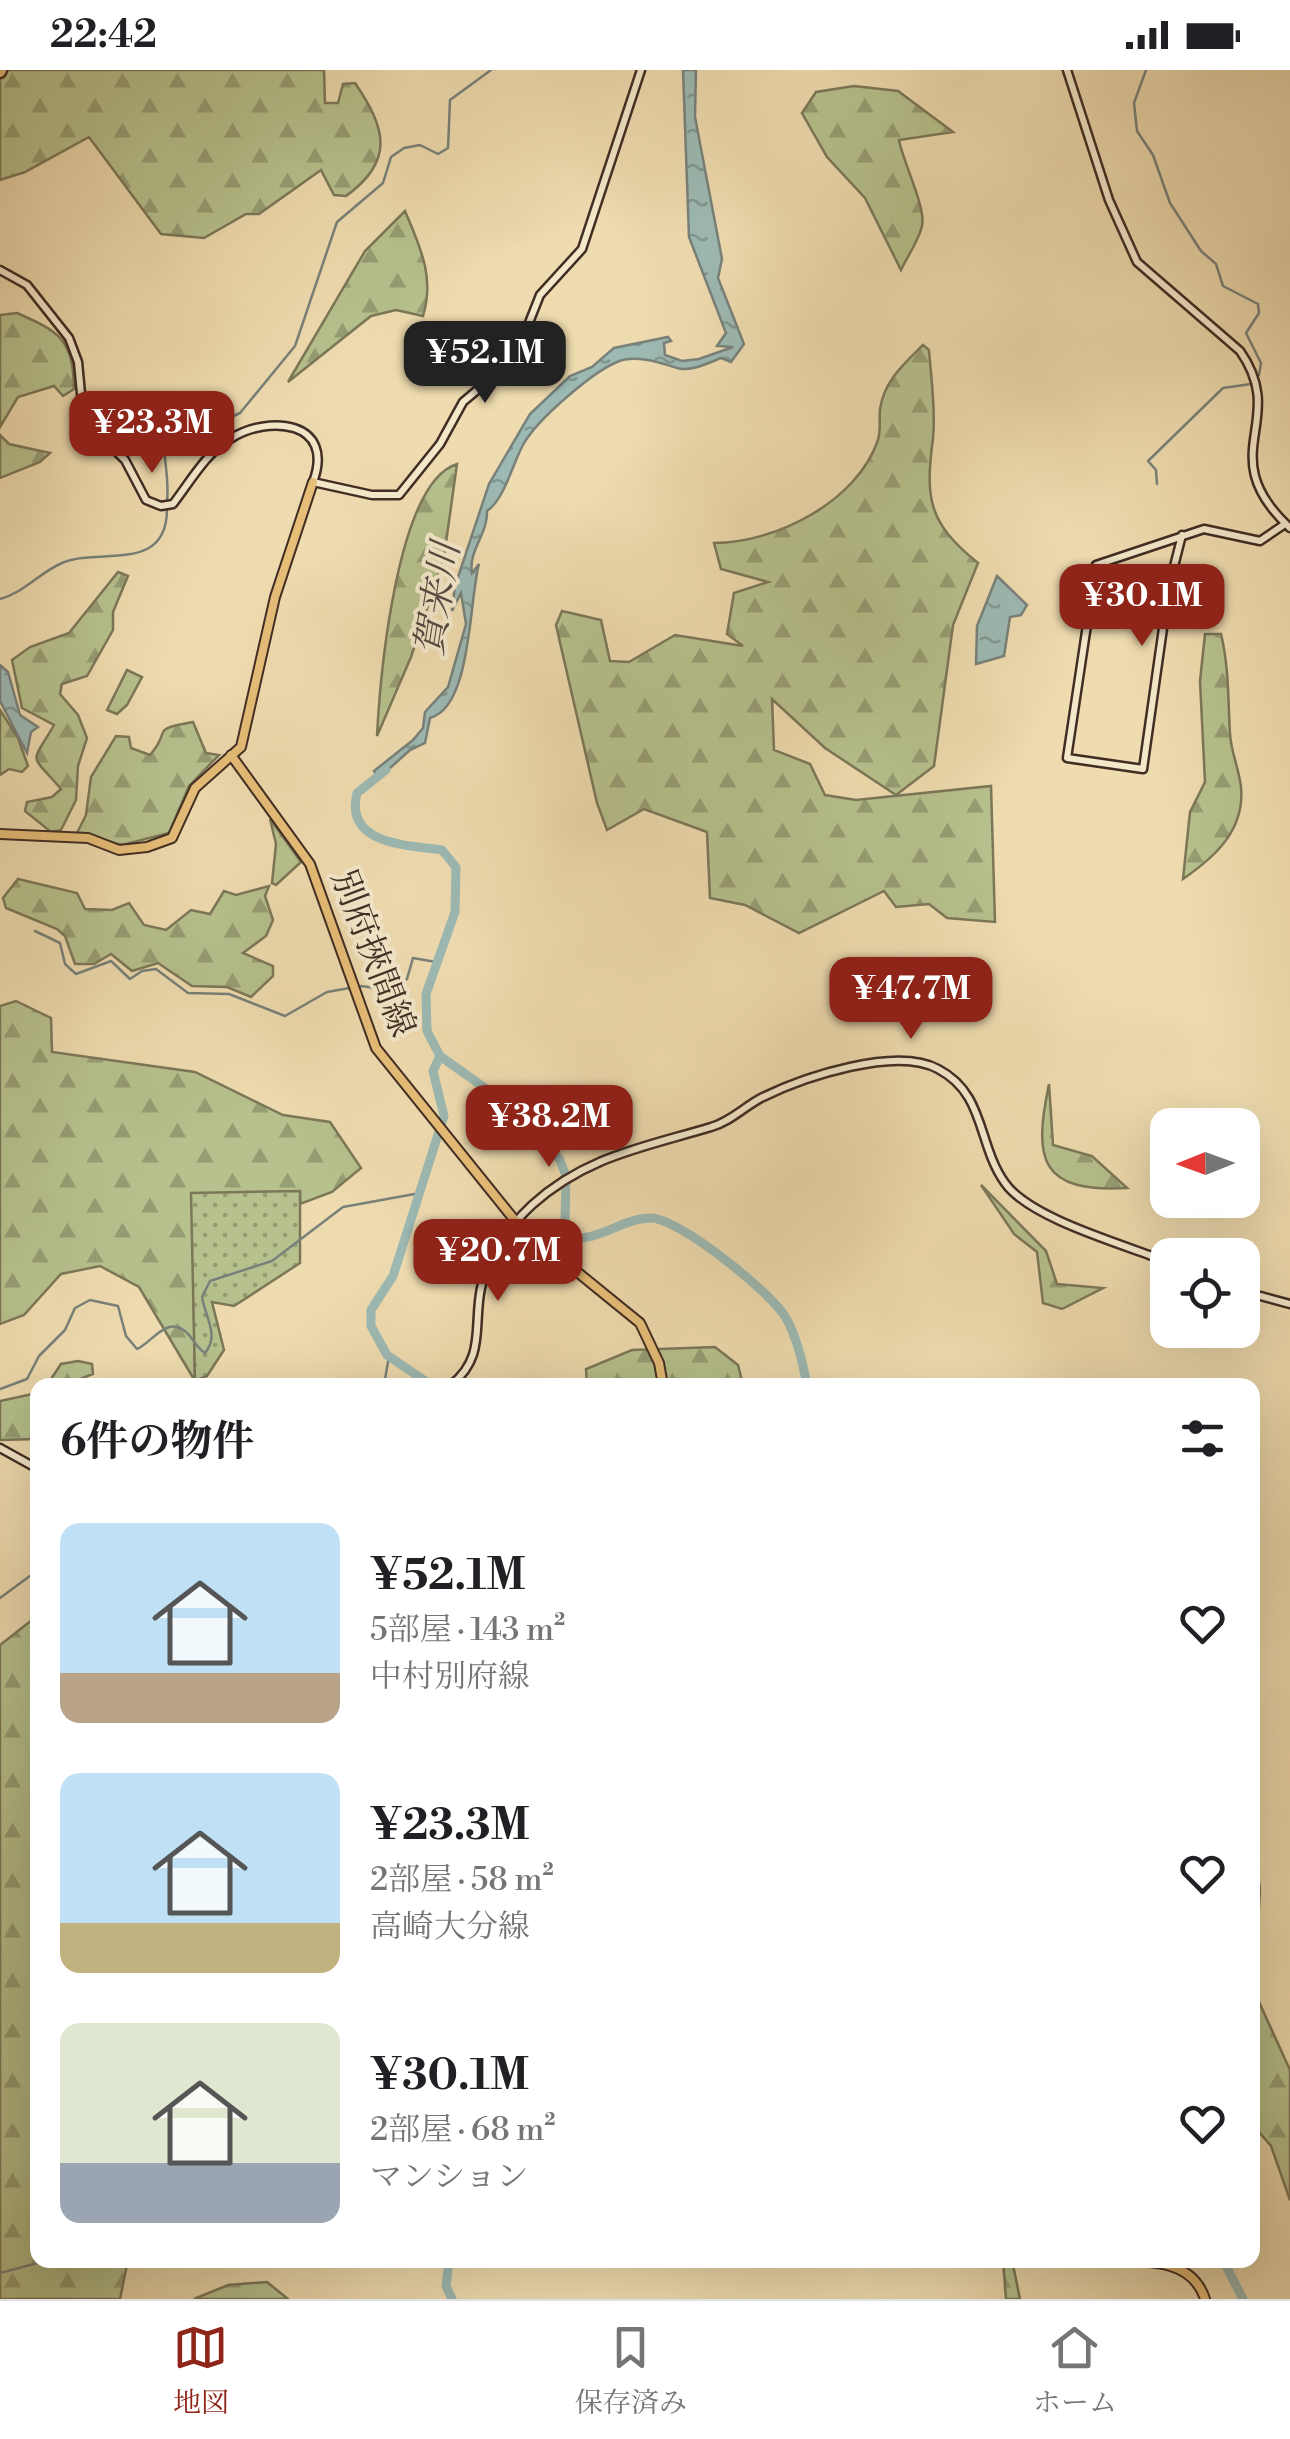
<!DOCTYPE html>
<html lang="ja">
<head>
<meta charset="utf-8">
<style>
	:root { --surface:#fff; --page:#f2f2f2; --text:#202124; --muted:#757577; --line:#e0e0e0; --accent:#8f2418 }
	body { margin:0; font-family:"Libre Bodoni","Noto Serif JP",serif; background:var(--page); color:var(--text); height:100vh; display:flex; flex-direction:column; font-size:38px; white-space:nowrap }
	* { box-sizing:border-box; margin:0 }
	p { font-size:32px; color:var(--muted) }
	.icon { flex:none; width:55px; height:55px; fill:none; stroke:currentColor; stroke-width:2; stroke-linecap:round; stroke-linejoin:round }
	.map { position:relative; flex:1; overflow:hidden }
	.details { position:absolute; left:30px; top:1308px; width:1230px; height:890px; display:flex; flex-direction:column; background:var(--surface); border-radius:20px; box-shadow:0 10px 40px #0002 }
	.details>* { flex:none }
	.needle { width:65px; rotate:269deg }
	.fabs { position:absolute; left:1150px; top:1038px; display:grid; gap:20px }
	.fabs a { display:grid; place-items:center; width:110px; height:110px; border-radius:20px; background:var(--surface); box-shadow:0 10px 40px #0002; font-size:50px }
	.price { position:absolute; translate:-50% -85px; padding:0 22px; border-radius:20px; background:var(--accent); color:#fff; font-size:32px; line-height:65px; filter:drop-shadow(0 2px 5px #0008) }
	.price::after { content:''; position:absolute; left:50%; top:60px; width:30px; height:22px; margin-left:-15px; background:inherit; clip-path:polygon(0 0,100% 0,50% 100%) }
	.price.active { background:#222; color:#fff }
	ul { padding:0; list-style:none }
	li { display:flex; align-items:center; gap:30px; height:250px; padding:0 30px }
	li span { display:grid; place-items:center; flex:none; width:280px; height:200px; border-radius:20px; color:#555 }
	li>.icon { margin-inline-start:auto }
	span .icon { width:120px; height:120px; fill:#fffc; stroke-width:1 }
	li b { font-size:42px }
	h2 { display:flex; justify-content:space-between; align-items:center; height:120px; padding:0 30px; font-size:42px }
	.status { display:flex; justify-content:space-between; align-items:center; height:70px; padding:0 50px; background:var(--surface); direction:ltr }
	.status svg { height:28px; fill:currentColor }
	.dock { display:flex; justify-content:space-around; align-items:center; height:140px; border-top:2px solid var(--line); background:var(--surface); font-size:28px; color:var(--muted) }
	.dock a { display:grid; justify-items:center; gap:5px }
	.dock .active { color:var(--accent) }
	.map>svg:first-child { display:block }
</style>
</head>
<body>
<div class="status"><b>22:42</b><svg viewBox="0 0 49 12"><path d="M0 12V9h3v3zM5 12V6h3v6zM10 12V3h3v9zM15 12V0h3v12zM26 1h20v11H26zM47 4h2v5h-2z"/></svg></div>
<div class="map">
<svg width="1290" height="2229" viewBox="0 0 1290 2229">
	<defs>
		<pattern id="forest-firs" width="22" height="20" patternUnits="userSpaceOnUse" patternTransform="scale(2.5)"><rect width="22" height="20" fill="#b6c18d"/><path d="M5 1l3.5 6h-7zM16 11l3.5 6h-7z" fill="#969d73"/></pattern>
		<pattern id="park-dots" width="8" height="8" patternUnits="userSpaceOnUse" patternTransform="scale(2.5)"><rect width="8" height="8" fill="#b6c18d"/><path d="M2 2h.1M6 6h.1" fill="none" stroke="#969d73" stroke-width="1.8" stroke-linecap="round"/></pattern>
		<pattern id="water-ripples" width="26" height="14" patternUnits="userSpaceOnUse" patternTransform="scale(2.5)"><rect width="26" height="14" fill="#9cb9b3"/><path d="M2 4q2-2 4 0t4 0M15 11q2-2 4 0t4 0" fill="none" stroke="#819791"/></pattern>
	</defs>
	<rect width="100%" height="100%" fill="#eedbaf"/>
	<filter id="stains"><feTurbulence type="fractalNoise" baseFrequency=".002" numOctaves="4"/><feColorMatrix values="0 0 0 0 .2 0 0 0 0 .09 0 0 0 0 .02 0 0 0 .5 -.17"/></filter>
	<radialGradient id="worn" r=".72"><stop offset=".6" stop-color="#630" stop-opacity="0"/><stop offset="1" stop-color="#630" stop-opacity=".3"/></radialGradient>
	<path fill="#b6c18d" stroke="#7c7758" stroke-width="2.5" d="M127,600L142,607L127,635L117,644L107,640Z"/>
	<path fill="url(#forest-firs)" stroke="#7c7758" stroke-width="2.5" d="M0,0H324L325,33H338L343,14L355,13C385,57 396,90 346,126L334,125L321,100L259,144H246L204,168L161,164L89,67L25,102L0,110Z
		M854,16L898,21L953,62L899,70C904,95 926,137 922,156C919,170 907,187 901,200L865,128L827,87L802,43L816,22Z
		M405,141C420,177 435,207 423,246L396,240L371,246L288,312L365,181Z
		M17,243C60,262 73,269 74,319L63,326L54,316L18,327L0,357V245Z
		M923,275L929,280C931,308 936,340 933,368C925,428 928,453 978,493L953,555L934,696L896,725L825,678L772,629L774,680L810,694L825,725L856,730L991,716L995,852L947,848L929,834L896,837L884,821L799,863L745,835L710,828L707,762L644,739L607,760L597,733L556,555L562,541L601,550L610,591L629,592L675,565L743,576L727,564L734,523L768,512L721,499L714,473C775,473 857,432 878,370C881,360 879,349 880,339C884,311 904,294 923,275Z
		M0,365L9,374L50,383L40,392L0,408Z
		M457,394L444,487L411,587L377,666C380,609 396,413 457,394Z
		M118,502L128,506L113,542V560L87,606L62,614L60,624L78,645L87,668L78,696L76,730L61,760L51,762L25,741L27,732L52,727L61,719C29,681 30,697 54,655L22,638L12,590L30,577L69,563Z
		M1205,564H1221C1229,597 1228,630 1230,664C1231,682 1239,699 1241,717C1245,760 1215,787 1183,809L1190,742L1205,712L1200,611Z
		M0,640L18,668L28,696L22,702L9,699L0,705Z
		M193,652L206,683L219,685L189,716L169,763L122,775L77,763L86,745L91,707L116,666L129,667L131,678L150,685C173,659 148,660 193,652Z
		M270,749L301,792L276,815L272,813L276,774Z
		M18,809L77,823L85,839L112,840L129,833L144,855L166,860L191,840L210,844L224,821L236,825L269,816L265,826L273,850L266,866L243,883L273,896V906L251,927L227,917L192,916L158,893L132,901L111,884L94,894H75L65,866L57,859L6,838L3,828Z
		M16,931L51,948L52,982L195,1002L283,1045L330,1052L361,1098L332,1122L300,1134V1122L192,1124L195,1311L139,1217L100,1196L61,1204L24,1245L0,1254V936Z
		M1049,1014L1053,1075L1092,1086L1127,1118C1040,1123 1033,1090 1049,1014Z
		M981,1115L1046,1181L1057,1214L1103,1218L1062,1239L1043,1233L1037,1182L1014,1164Z
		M715,1277L738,1295L743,1315H587L586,1299L632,1280Z
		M78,1291L92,1294L93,1304L65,1315H47L61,1294Z
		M37,1323L36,1369L0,1370V1331Z
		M37,1546L38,2190H128L120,2229H0V1575Z
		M1252,1758L1260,1820L1254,1921L1290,2000V2130L1271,2076L1253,2055Z
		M1003,2190H1012L1020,2229H1006Z
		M267,2212L288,2229H194L228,2215Z"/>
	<path fill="url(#park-dots)" stroke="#7c7758" stroke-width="2.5" d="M300,1121V1193L234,1236L212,1232L224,1280L207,1306L195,1311L191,1123Z"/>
	<path fill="url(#water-ripples)" stroke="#78817a" stroke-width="2.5" d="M683,0H696L695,47L722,189L718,208L744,274L731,292L721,288C708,293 691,302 677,298C661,293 635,284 617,292C593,302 537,349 523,375C513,393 504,430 487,441C488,464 468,481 472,503L479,494C469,529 472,637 430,648L425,673L410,680L379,708L374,701L413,670L423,658L425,642L448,617L466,554L461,523L452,541L455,516L489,414L530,344L570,306L592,297L614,278L668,267L671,271L664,273L665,285L682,291L699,289L733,277L717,276L726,263L689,167Z
		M997,506L1027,535L1021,545L1010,547L1004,586L976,594L977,556Z
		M0,595L8,602L20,645L38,657L31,662L27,683L0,631Z"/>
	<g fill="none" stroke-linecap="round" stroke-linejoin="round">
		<path stroke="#78817a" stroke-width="2.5" d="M1146,0L1134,33L1137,61L1153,85L1170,133L1201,181L1216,194L1223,216L1258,234L1259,243L1246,263L1261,293L1259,305
			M1157,414L1156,400L1148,391L1223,318L1251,314
			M167,431C170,408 161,375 164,362L188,354L218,353L240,343L295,276L337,152L383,113L391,87L404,78L420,75L438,84L448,78L450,30L491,0
			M0,529C25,522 39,503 62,493C100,477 167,504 167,439
			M35,861L60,873L65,894L76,904L111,891L130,909L142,901L156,899L188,923L229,924L285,946L327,922L361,916L390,920L407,909L413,888L436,892
			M384,1315L389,1286
			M0,1319L27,1309L39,1286L65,1260L75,1238L90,1230L118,1236L126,1266L137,1279C153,1272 168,1243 188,1264C195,1271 196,1277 205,1283C220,1265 205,1247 202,1227L210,1211L272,1191L343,1137L420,1123
			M0,1528L38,1500
			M0,2203L49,2190"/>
		<path stroke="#9cb9b3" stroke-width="9" d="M386,700L357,723C344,775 408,775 442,780L456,797L455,842L426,924L427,961L440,986L509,1035L560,1090L566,1106L565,1153L570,1167C597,1173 624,1147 652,1148C681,1150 772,1223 786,1248C797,1267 803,1294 807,1315
			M431,1315L387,1285L371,1256V1240L393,1206L444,1046L433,1001L440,986
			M449,2190L446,2216L452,2229
			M1223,2190L1243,2229"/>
		<g stroke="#412d24" stroke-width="11">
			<path id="secondary" d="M1067,0L1109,130L1137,192L1240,281C1290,352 1211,384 1290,458
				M0,200L27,215L69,268L78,292L82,334L91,357L125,390L146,430L161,436L173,434C190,412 206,383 230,369C269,344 336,351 313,412L372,425H399L440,374L463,332L515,288L540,225L582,179L641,0
				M1182,465L1169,516L1143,699L1067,688L1096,495L1204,459L1260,471L1285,454
				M1242,1221L1290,1234
				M451,1315C486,1287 473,1256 481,1218C487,1189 510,1155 532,1135C586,1086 645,1077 711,1057C730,1052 745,1036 763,1027C804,1007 896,976 938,999C986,1024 977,1074 1005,1113C1030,1149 1126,1175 1168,1192
				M0,1378L38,1399"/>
		</g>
		<g stroke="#412d24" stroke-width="12">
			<path id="primary" d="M231,685L310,794L376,978L517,1153L640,1253L659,1293L663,1315
				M0,764L88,768L119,780L147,777L172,768L195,718L241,677L275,527L313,412
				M1084,2190C1125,2195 1189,2179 1205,2229"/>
		</g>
		<g stroke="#412d24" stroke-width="15">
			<path id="highway" d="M0,2L1,0"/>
		</g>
		<use href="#secondary" stroke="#f4e8cb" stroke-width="6"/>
		<use href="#primary" stroke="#e7be78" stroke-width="8"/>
		<use href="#highway" stroke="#e7be78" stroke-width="10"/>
	</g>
	<g text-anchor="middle" stroke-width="8" stroke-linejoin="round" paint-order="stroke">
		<g font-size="35" fill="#412d24" stroke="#f4e8cb">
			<text transform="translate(374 883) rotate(69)" y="12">別府挾間線</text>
		</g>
		<g font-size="38" font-style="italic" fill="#534941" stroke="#f4e8cb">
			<text transform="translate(437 529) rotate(-81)" y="13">賀来川</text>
		</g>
	</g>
	<rect width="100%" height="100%" filter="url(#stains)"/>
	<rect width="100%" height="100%" fill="url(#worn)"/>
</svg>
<div class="fabs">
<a><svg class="needle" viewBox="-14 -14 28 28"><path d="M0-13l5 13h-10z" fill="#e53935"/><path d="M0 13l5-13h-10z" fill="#757577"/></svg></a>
<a><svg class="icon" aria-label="locate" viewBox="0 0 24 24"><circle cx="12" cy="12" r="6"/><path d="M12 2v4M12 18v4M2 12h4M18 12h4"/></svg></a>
</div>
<b class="price active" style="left:485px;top:336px">¥52.1M</b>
<b class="price" style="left:152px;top:406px">¥23.3M</b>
<b class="price" style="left:1142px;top:579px">¥30.1M</b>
<b class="price" style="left:911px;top:972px">¥47.7M</b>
<b class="price" style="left:549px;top:1100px">¥38.2M</b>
<b class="price" style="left:498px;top:1234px">¥20.7M</b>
<section class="details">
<h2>6件の物件<svg class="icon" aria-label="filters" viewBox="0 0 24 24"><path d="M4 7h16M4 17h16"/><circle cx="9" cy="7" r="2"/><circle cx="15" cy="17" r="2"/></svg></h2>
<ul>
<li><span style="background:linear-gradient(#bfe0f5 75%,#b9a48a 0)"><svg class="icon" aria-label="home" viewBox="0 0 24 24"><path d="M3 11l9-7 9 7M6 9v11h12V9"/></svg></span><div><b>¥52.1M</b><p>5部屋 · 143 m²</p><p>中村別府線</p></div><svg class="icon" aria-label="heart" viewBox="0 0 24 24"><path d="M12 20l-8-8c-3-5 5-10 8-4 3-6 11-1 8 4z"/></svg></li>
<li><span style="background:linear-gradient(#bfe0f5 75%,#c2b280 0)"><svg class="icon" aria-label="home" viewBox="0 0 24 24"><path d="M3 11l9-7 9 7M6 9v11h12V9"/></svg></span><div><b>¥23.3M</b><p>2部屋 · 58 m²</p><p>高崎大分線</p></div><svg class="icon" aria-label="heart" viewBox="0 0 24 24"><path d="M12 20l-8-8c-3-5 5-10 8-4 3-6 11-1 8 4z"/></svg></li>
<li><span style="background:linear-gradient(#dfe7d0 70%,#9aa5b1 0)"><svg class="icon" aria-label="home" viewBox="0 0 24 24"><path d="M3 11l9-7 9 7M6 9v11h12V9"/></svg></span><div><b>¥30.1M</b><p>2部屋 · 68 m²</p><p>マンション</p></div><svg class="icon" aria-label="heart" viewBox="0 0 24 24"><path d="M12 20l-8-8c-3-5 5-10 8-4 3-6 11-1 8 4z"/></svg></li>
</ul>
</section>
</div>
<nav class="dock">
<a class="active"><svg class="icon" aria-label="map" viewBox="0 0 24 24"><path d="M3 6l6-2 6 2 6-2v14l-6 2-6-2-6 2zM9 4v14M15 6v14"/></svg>地図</a>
<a><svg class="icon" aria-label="saved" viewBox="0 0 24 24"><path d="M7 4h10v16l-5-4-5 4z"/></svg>保存済み</a>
<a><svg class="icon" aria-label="home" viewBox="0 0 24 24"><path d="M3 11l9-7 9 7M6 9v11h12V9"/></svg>ホーム</a>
</nav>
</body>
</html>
